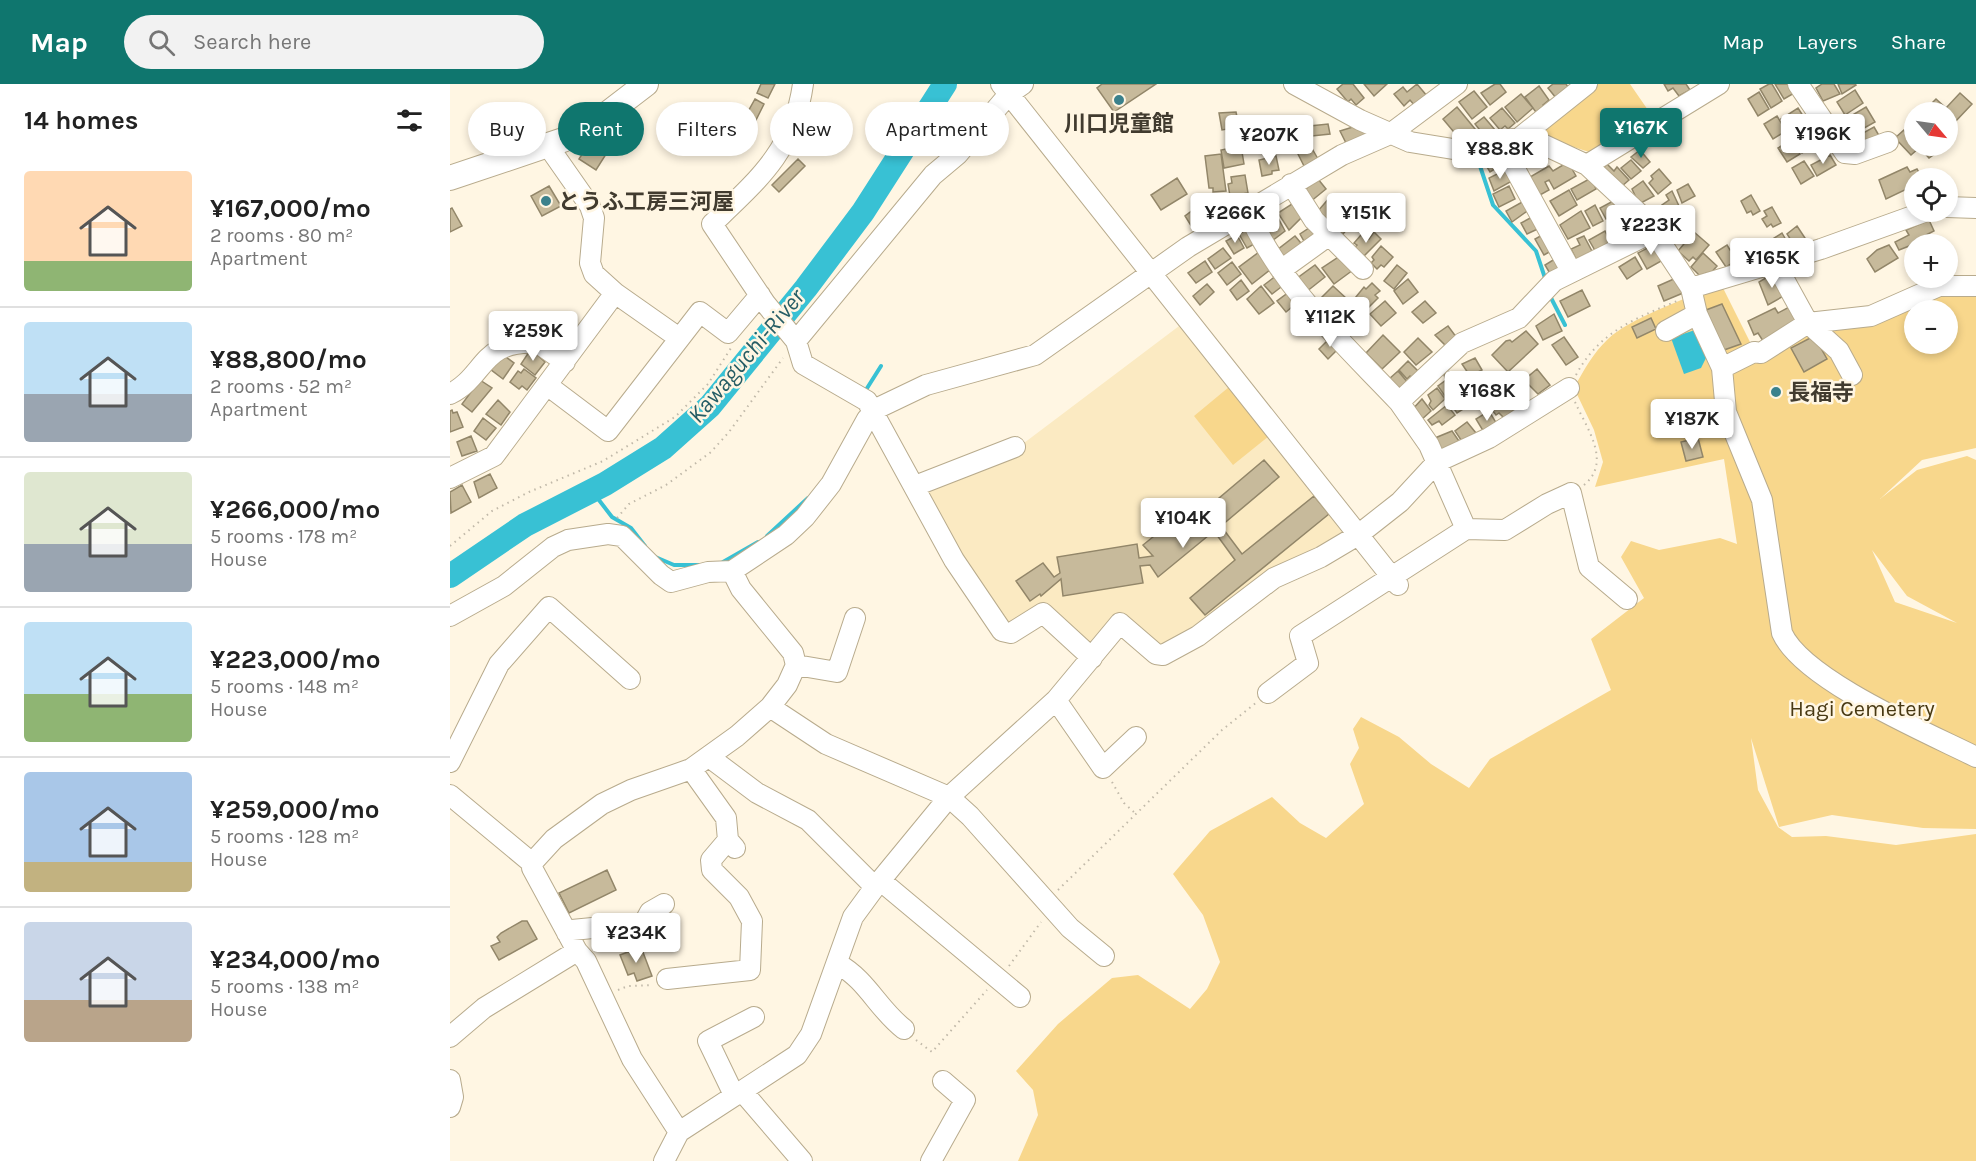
<!DOCTYPE html>
<html lang="en">
<head>
<meta charset="utf-8">
<style>
	:root { --surface:#fff; --page:#f2f2f2; --text:#222; --muted:#767676; --line:#e0e0e0; --accent:#0f766e }
	body { margin:0; font-family:Karla,"Noto Sans JP",sans-serif; background:var(--page); color:var(--text); height:100vh; display:flex; flex-direction:column; font-size:22px; white-space:nowrap }
	* { box-sizing:border-box; margin:0 }
	p { font-size:20px; color:var(--muted) }
	.icon { flex:none; width:33px; height:33px; fill:none; stroke:currentColor; stroke-width:2; stroke-linecap:round; stroke-linejoin:round }
	.map { position:relative; flex:1; overflow:hidden }
	.sheet { display:flex; flex-direction:column; background:var(--surface); width:450px }
	.sheet>* { flex:none }
	.banner { position:absolute; left:18px; top:18px; width:570px; height:54px; display:flex; gap:12px }
	.needle { width:39px; rotate:119deg }
	.controls { position:absolute; left:1454px; top:18px; display:grid; gap:12px }
	.controls a { display:grid; place-items:center; width:54px; height:54px; border-radius:50%; background:var(--surface); box-shadow:0 3px 9px #0003; font-size:30px }
	.price { position:absolute; translate:-50% -51px; padding:0 14px; border-radius:6px; background:#fff; color:#222; font-size:20px; line-height:39px; filter:drop-shadow(0 2px 3px #0008) }
	.price::after { content:''; position:absolute; left:50%; top:36px; width:18px; height:14px; margin-left:-9px; background:inherit; clip-path:polygon(0 0,100% 0,50% 100%) }
	.price.active { background:var(--accent); color:#fff }
	ul { padding:0; list-style:none }
	li { display:flex; align-items:center; gap:18px; height:150px; padding:0 24px }
	li+li { border-top:2px solid var(--line) }
	li span { display:grid; place-items:center; flex:none; width:168px; height:120px; border-radius:6px; color:#555 }
	li>.icon { margin-inline-start:auto }
	span .icon { width:72px; height:72px; fill:#fffc; stroke-width:1 }
	li b { font-size:26px }
	h2 { display:flex; justify-content:space-between; align-items:center; height:72px; padding:0 24px; font-size:26px }
	.pill { padding:0 21px; border-radius:27px; background:var(--surface); box-shadow:0 3px 9px #0003; font-size:21px; line-height:54px }
	.pill.active { background:var(--accent); color:#fff }
	header { display:flex; align-items:center; gap:36px; box-sizing:border-box; height:84px; padding:0 30px; background:var(--accent); color:#fff }
	header strong { font-size:28px }
	nav { display:flex; gap:33px; margin-inline-start:auto; font-size:21px }
	.search { width:420px; height:54px; background:var(--page); display:flex; align-items:center; gap:15px; box-sizing:border-box; padding:0 21px; border-radius:33px; color:var(--muted); font-size:22px }
	main { display:flex; flex:1; min-height:0 }
	.map>svg:first-child { display:block }
</style>
</head>
<body>
<header>
<strong>Map</strong>
<div class="search"><svg class="icon" aria-label="search" viewBox="0 0 24 24"><circle cx="10" cy="10" r="6"/><path d="M15 15l6 6"/></svg>Search here</div>
<nav><a>Map</a><a>Layers</a><a>Share</a></nav>
</header>
<main>
<section class="sheet">
<h2>14 homes<svg class="icon" aria-label="filters" viewBox="0 0 24 24"><path d="M4 7h16M4 17h16"/><circle cx="9" cy="7" r="2"/><circle cx="15" cy="17" r="2"/></svg></h2>
<ul>
<li><span style="background:linear-gradient(#ffd9b3 75%,#8fb573 0)"><svg class="icon" aria-label="home" viewBox="0 0 24 24"><path d="M3 11l9-7 9 7M6 9v11h12V9"/></svg></span><div><b>¥167,000/mo</b><p>2 rooms · 80 m²</p><p>Apartment</p></div></li>
<li><span style="background:linear-gradient(#bfe0f5 60%,#9aa5b1 0)"><svg class="icon" aria-label="home" viewBox="0 0 24 24"><path d="M3 11l9-7 9 7M6 9v11h12V9"/></svg></span><div><b>¥88,800/mo</b><p>2 rooms · 52 m²</p><p>Apartment</p></div></li>
<li><span style="background:linear-gradient(#dfe7d0 60%,#9aa5b1 0)"><svg class="icon" aria-label="home" viewBox="0 0 24 24"><path d="M3 11l9-7 9 7M6 9v11h12V9"/></svg></span><div><b>¥266,000/mo</b><p>5 rooms · 178 m²</p><p>House</p></div></li>
<li><span style="background:linear-gradient(#bfe0f5 60%,#8fb573 0)"><svg class="icon" aria-label="home" viewBox="0 0 24 24"><path d="M3 11l9-7 9 7M6 9v11h12V9"/></svg></span><div><b>¥223,000/mo</b><p>5 rooms · 148 m²</p><p>House</p></div></li>
<li><span style="background:linear-gradient(#a9c7e8 75%,#c2b280 0)"><svg class="icon" aria-label="home" viewBox="0 0 24 24"><path d="M3 11l9-7 9 7M6 9v11h12V9"/></svg></span><div><b>¥259,000/mo</b><p>5 rooms · 128 m²</p><p>House</p></div></li>
<li><span style="background:linear-gradient(#c9d6e8 65%,#b9a48a 0)"><svg class="icon" aria-label="home" viewBox="0 0 24 24"><path d="M3 11l9-7 9 7M6 9v11h12V9"/></svg></span><div><b>¥234,000/mo</b><p>5 rooms · 138 m²</p><p>House</p></div></li>
</ul>
</section>
<div class="map">
<svg width="1526" height="1077" viewBox="0 0 1526 1077">
	<rect width="100%" height="100%" fill="#fff6e3"/>
	<path fill="#fbeac2" d="M737,236L908,451L713,571L670,540L642,574L593,529L561,549L465,402L574,359Z"/>
	<path fill="#f8d78c" fill-rule="evenodd" d="M1137,0H1180L1200,29L1163,56L1139,68L1090,52L1074,50Z
		M1271,200L1306,270L1361,240L1491,207L1526,208V364L1472,376L1430,415L1467,386L1517,372L1526,376V745L1473,744L1382,731L1329,743L1301,654L1308,706L1328,743L1342,753L1376,752L1446,761L1526,750V1077H568L588,1031L583,1006L566,987L608,940L662,894L688,891L740,925L757,905L770,878L753,831L723,790L760,747L822,713L850,739L876,754L914,720L900,680L909,664L903,645L911,633L949,653L981,680L1019,704L1040,675L1161,606L1141,555L1194,514L1171,473L1181,457L1209,466L1270,454L1287,460L1274,375L1145,403L1153,378L1144,346L1124,304C1134,286 1143,269 1158,255C1178,235 1242,212 1271,200ZM1464,226H1497V260H1464ZM1422,466L1457,512L1507,539L1445,518Z
		M779,303L819,352L783,381L744,332Z"/>
	<path fill="#38c1d4" d="M1245,246L1257,272L1251,284L1234,290L1221,254Z"/>
	<g fill="none" stroke-linecap="round" stroke-linejoin="round">
		<path stroke="#38c1d4" stroke-width="4" d="M1026,70L1043,121L1086,167L1096,197
			M1099,210L1115,241
			M414,309L431,282
			M142,407L162,433L181,444L195,462
			M317,452L358,414
			M203,472L224,481H251
			M273,478L308,458"/>
		<path stroke="#38c1d4" stroke-width="24" d="M0,492L75,441L155,400L213,364L260,322L356,204L413,128L495,0"/>
	</g>
	<path fill="#c7ba9b" stroke="#928669" stroke-width="1.5" d="M311,0H325L318,14L307,9Z
		M652,0H706L664,28L647,4Z
		M893,0H903L914,14L906,21L901,15L898,18L887,5Z
		M914,0H937L924,12Z
		M967,0L977,12L965,22L960,16L954,22L944,10L953,3L957,8Z
		M1045,0H1050L1056,8L1040,21L1031,9Z
		M1103,0H1116L1119,4L1106,14L1098,4Z
		M1214,0H1236L1240,6L1229,12L1223,4L1218,7Z
		M1319,0H1322L1332,17L1321,24L1310,5Z
		M1325,0H1341L1346,8L1334,15Z
		M1372,0H1384L1390,10L1373,17L1366,4Z
		M1388,0H1405L1406,1L1392,10Z
		M1089,2L1099,16L1093,21L1096,24L1088,31L1075,13Z
		M1405,6L1413,19L1395,31L1387,18Z
		M1024,7L1037,23L1022,35L1009,18Z
		M1309,8L1319,25L1308,32L1298,15Z
		M1510,9L1522,20L1504,39L1497,33V28H1483L1478,23L1486,15L1496,24Z
		M1071,10L1083,24L1067,38L1055,23Z
		M305,15L314,20L305,38L295,33Z
		M1007,23L1025,45L1017,52L1013,48L1008,53L993,35Z
		M1416,23L1425,38L1407,48L1403,43L1399,45L1394,36Z
		M1052,24L1065,39L1058,45L1055,42L1050,46L1040,34Z
		M1348,24L1355,35L1338,46L1331,35Z
		M786,28L789,43L772,46L769,29Z
		M1327,32L1336,47L1323,55L1314,40Z
		M1034,33L1045,46L1033,50L1025,40Z
		M878,40L880,50L862,52L860,42Z
		M909,41L913,44L916,52L897,61L890,47Z
		M1424,43L1431,55L1411,66L1404,54Z
		M839,45L841,63L827,65L824,47Z
		M1454,46L1464,62L1469,64L1461,71L1445,54Z
		M819,47L822,67L809,69L806,49Z
		M1362,47L1369,59L1352,69L1345,57Z
		M141,56L158,67L146,86L129,75Z
		M1341,56L1350,70L1337,78L1328,64Z
		M860,61L868,75L855,84L847,68Z
		M791,62L794,80L774,84L771,66Z
		M1468,62H1496L1479,74Z
		M1190,66L1200,78L1193,84L1181,73Z
		M1050,68L1056,78L1040,88L1034,78Z
		M771,70L776,107L763,108V104H759L755,72Z
		M1380,71L1386,81L1367,92L1361,81Z
		M826,72L829,86L822,87V90L812,92L809,76Z
		M348,75L355,82L329,108L322,101Z
		M1181,76L1191,87L1181,95L1171,84Z
		M1354,77L1364,92L1351,100L1342,84Z
		M1118,78L1126,92L1104,105L1099,96L1095,98L1099,106L1090,111L1080,93L1099,82L1103,87Z
		M1157,80L1164,87L1167,83L1179,96L1172,102L1152,85Z
		M1457,83L1460,88L1467,85L1472,94H1464V99L1458,102L1459,104L1436,115L1429,96Z
		M1057,85L1062,97L1044,107L1039,94Z
		M1209,85L1221,99L1208,110L1199,99L1203,95L1201,92Z
		M795,91L798,109L780,112L778,100L782,99L781,93Z
		M727,94L737,110L711,126L701,111Z
		M1141,94L1146,105L1127,116L1121,105Z
		M868,95L876,105L860,118L852,108Z
		M1193,97L1204,112L1189,120L1182,105Z
		M1238,100L1245,112L1232,119L1227,106Z
		M99,102L111,122L92,132L81,112Z
		M1059,102L1065,115L1049,123L1043,110Z
		M1119,106L1127,121L1109,132L1100,117Z
		M1222,107L1229,122L1218,130L1212,121L1219,116L1216,111Z
		M1301,111L1310,127L1303,131L1301,127L1297,129L1291,117Z
		M880,113L890,122L877,136L868,127Z
		M762,116L772,131L745,148L735,132L755,117Z
		M1165,116L1171,127L1156,135L1150,124Z
		M1074,117L1080,125L1062,138L1056,127Z
		M845,118L853,132L839,146L828,129Z
		M1145,121L1153,137L1143,142L1135,127Z
		M1322,123L1331,139L1323,143L1321,140L1317,143L1312,135L1317,132L1314,127Z
		M2,124L12,142L0,148V125Z
		M915,127L919,135L923,132L929,143L919,148L915,141L911,143L905,132Z
		M1131,127L1140,144L1118,155L1110,141Z
		M896,129L904,137L893,150L884,142Z
		M823,132H827L835,147L822,157L811,139Z
		M1084,132L1092,143L1077,150L1071,139Z
		M1180,134L1186,144L1182,147L1184,150L1168,159L1161,145Z
		M1479,136L1484,147L1476,151L1477,155L1449,166L1445,158L1459,151L1456,146Z
		M862,142L871,157L855,159L850,150Z
		M1347,142L1357,157L1346,164L1337,150Z
		M800,143L808,158L797,164L789,150Z
		M1155,147L1162,161L1147,170L1139,156Z
		M924,148L931,155L913,173L903,165L907,161L904,159L911,151L919,155Z
		M1244,148L1259,161L1246,176L1243,173L1239,177L1228,167Z
		M1332,149L1340,163L1328,167L1321,156Z
		M1094,150L1103,166L1094,171L1085,155Z
		M787,151L794,164L784,170L776,157Z
		M845,152L856,165L836,178L827,166Z
		M1134,152L1144,171L1128,179L1121,165L1130,161L1127,155Z
		M1205,160L1213,176L1197,185L1188,169Z
		M1277,161L1280,166L1283,164L1288,171V175L1276,183L1266,168Z
		M1439,161L1448,174L1425,188L1417,175L1427,166Z
		M931,162L943,173L934,183L931,181L927,185L921,179L924,176L922,173Z
		M773,164L781,174L765,185L758,175Z
		M809,168L821,185L802,200L789,183Z
		M1253,169L1267,182L1259,191L1256,189L1252,194L1241,183Z
		M890,172L903,186L884,200L872,184Z
		M1108,173L1115,185L1102,193L1095,181Z
		M1185,173L1192,185L1177,195L1169,183Z
		M755,177L762,188L746,199L738,189Z
		M782,178L791,190L777,201L768,189Z
		M865,181L875,193L856,208L846,195Z
		M947,181L957,189L944,205L934,197Z
		M1324,189L1337,210L1318,221L1309,198Z
		M827,191L835,200L822,210L814,201Z
		M1226,194L1233,209L1214,217L1208,202Z
		M958,195L968,208L953,220L944,207Z
		M791,196L799,207L787,216L780,206Z
		M922,199L930,207L925,211L928,214L912,230L901,219L914,203L916,205Z
		M757,200L764,208L750,221L743,212Z
		M811,202L824,219L809,230L797,215Z
		M883,202L897,215L883,229L880,226L877,229L866,219Z
		M1132,206L1140,222L1118,233L1110,217Z
		M839,208L848,218L836,228L827,217Z
		M935,217L946,229L931,242L920,230Z
		M975,217L986,229L973,239L962,228Z
		M1272,220L1291,260L1274,266L1256,226Z
		M1343,221L1351,236L1313,257L1308,249L1304,251L1298,237L1325,224L1328,229Z
		M856,228L864,237L852,247L844,238Z
		M1104,230L1112,247L1093,256L1086,242Z
		M1201,234L1206,245L1187,254L1182,243Z
		M998,242L1007,254L996,262L985,251Z
		M1076,247L1088,260L1058,288L1042,271L1056,257L1060,256L1062,258Z
		M933,251L950,268L932,285L916,269Z
		M1364,252L1377,275L1354,288L1341,264Z
		M881,253L890,263L878,275L869,265Z
		M1114,253L1128,273L1116,281L1102,261Z
		M968,254L982,268L966,281L954,268Z
		M81,265L95,278L85,291L71,280Z
		M52,270L64,279L53,295L40,285Z
		M1025,274L1032,286L1020,292L1012,280Z
		M958,277L971,290L964,296L960,292L957,295L949,286Z
		M74,285L86,294L77,306L72,302L69,305L60,298L68,287L71,289Z
		M1087,285L1100,301L1088,310L1074,296Z
		M948,287L959,300L950,308L939,295Z
		M999,288L1009,302L998,310L1000,312L997,315L988,302L996,296L994,291Z
		M1036,293L1043,303L1028,312L1024,301Z
		M30,296L42,304L22,328L12,320Z
		M987,304L995,315L983,326L979,321L981,317L978,311Z
		M1049,308L1064,326L1054,334L1049,329L1046,331L1036,318Z
		M1015,309L1021,320L1007,329L1000,319Z
		M972,315L981,327L970,337L961,327Z
		M48,316L60,328L51,341L36,330Z
		M997,321L1005,331L992,341L989,337L982,341L978,336Z
		M2,326L3,329L7,328L13,343L0,348V327Z
		M1039,327L1048,342L1035,350L1026,335Z
		M33,334L46,344L36,356L24,347Z
		M1017,338L1026,349L1015,362L1005,347Z
		M1002,347L1011,360L994,371L985,354Z
		M21,352L27,367L12,372L7,358Z
		M1248,354L1253,373L1236,377L1231,358Z
		M814,376L829,393L771,442L792,470L864,412L879,430L755,531L740,514L785,476L764,447L708,493L700,481L690,482L693,499L613,512L611,495L591,512L590,510L580,517L566,497L593,479L604,493L610,489L607,473L687,460L689,474L703,472L693,461L735,427L743,436Z
		M40,390L47,404L29,414L24,398Z
		M12,401L21,418L1,429L0,408Z
		M157,786L166,806L119,829L109,809Z
		M72,837H77L87,855L49,876L41,862L50,858L47,853L51,849Z
		M191,863L202,892L187,897L184,889L178,891L170,871Z"/>
	<g fill="none" stroke-linecap="round" stroke-linejoin="round">
		<g stroke="#b8ab8d" stroke-width="22">
			<path id="minor" d="M353,0C344,66 308,96 262,140L315,219L346,257L353,280L417,317L504,476L552,547L561,549L593,529L642,574
				M551,0L948,501
				M844,0L910,36L960,58L1003,65L1049,56L1068,55L1090,59L1137,81L1196,136L1241,204L1247,230L1272,284L1276,328L1312,416L1332,549C1353,596 1478,649 1526,673
				M1348,0L1395,69L1405,70L1438,58
				M1068,55L1137,0
				M1049,56L1121,187
				M1137,81L1269,0
				M841,100L864,136L913,185
				M1497,123L1526,124
				M797,126C830,202 893,259 949,318
				M1325,179L1358,239L1389,267L1402,291
				M831,186L878,152
				M1241,204L1371,165L1474,128
				M165,209L229,254
				M1216,247L1247,230
				M346,257L483,91L508,70L559,10L573,0
				M1272,284L1304,268L1311,269L1358,239L1421,232L1489,202H1526
				M97,301L158,347L250,228L278,249L310,211
				M0,310C36,292 31,255 88,259L115,278
				M0,394L44,372L165,209L144,190L140,179L144,134L140,122L98,62
				M465,402L565,363
				M1177,515L1139,483L1121,409L1097,420L1055,446L1016,445L979,361L949,318L1012,259L1069,234L1104,197L1205,147
				M0,532L54,502L103,463L118,456L158,450L172,452L211,491L221,498L258,488L282,487
				M346,581L387,588L405,534
				M818,609L858,579L850,552L1016,445
				M606,616L653,684L686,653
				M320,623L376,660L499,713L520,732L620,844L654,872
				M259,673L307,709L358,736L425,803
				M0,678L49,580L99,523L180,595
				M241,685L276,734L278,756
				M0,711L82,779V784L127,867L136,877L182,975L229,1048
				M82,779L104,755L152,720L181,706L241,685L287,652L320,623L337,601L346,581L343,569L291,505L282,487L336,451L355,433L381,400L417,335L430,323L476,301L585,271L738,163L892,71L940,50L1007,0
				M431,797L570,913
				M117,849L122,846L194,839L200,828L214,820
				M388,880C417,896 428,925 454,945
				M217,895L300,886L302,837L289,813L262,786L261,776L278,756L285,764
				M0,953L34,924L127,867
				M0,996L3,1013L0,1023
				M292,1007L352,1077
				M284,1011L258,957L304,933
				M214,1077L229,1048L347,971L361,950L403,833L425,803L499,713L606,616L670,539L706,570L713,571L748,552L824,494L871,473L908,451L950,418L987,378L1039,354L1119,304
				M481,1077L515,1016L493,997"/>
		</g>
		<g stroke="#b8ab8d" stroke-width="26">
			<path id="major" d="M0,94L113,56L149,36L196,0"/>
		</g>
		<path stroke="#c1b9a9" stroke-width="2" stroke-dasharray="1.5 4.5" stroke-linecap="butt" d="M1126,291C1149,248 1184,235 1227,217
			M1125,318C1137,345 1162,378 1134,401
			M167,434L179,420L216,401L261,368L279,348L333,274
			M0,462L42,427L79,408L153,377L225,333L258,300L281,264
			M662,698L674,719L685,729
			M608,806L772,646L807,618
			M559,882L591,838
			M168,906L178,902L203,901
			M466,956L482,968L537,906"/>
		<use href="#minor" stroke="#fff" stroke-width="20"/>
		<use href="#major" stroke="#fff" stroke-width="24"/>
	</g>
	<g fill="#3b818c" stroke="#fff6e3" stroke-width="2">
		<circle cx="669" cy="16" r="6"/>
		<circle cx="96" cy="117" r="6"/>
		<circle cx="1326" cy="308" r="6"/>
	</g>
	<g text-anchor="middle" stroke-width="5" stroke-linejoin="round" paint-order="stroke">
		<g font-size="22" font-weight="bold" fill="#413b2f" stroke="#fff6e3" text-anchor="start">
			<text x="669" y="47" text-anchor="middle">川口児童館</text>
			<text x="108" y="125">とうふ工房三河屋</text>
			<text x="1338" y="316">長福寺</text>
		</g>
		<g font-size="22" fill="#483913" stroke="#fff6e3">
			<text x="1412" y="632">Hagi Cemetery</text>
		</g>
		<g font-size="24" font-style="italic" fill="#265d65" stroke="#fff6e3">
			<text transform="translate(296 272) rotate(-50)" y="8">Kawaguchi-River</text>
		</g>
	</g>
</svg>
<div class="controls">
<a><svg class="needle" viewBox="-14 -14 28 28"><path d="M0-13l5 13h-10z" fill="#e53935"/><path d="M0 13l5-13h-10z" fill="#767676"/></svg></a>
<a><svg class="icon" aria-label="locate" viewBox="0 0 24 24"><circle cx="12" cy="12" r="6"/><path d="M12 2v4M12 18v4M2 12h4M18 12h4"/></svg></a>
<a>+</a>
<a>−</a>
</div>
<b class="price active" style="left:1191px;top:75px">¥167K</b>
<b class="price" style="left:1373px;top:81px">¥196K</b>
<b class="price" style="left:819px;top:82px">¥207K</b>
<b class="price" style="left:1050px;top:96px">¥88.8K</b>
<b class="price" style="left:785px;top:160px">¥266K</b>
<b class="price" style="left:916px;top:160px">¥151K</b>
<b class="price" style="left:1201px;top:172px">¥223K</b>
<b class="price" style="left:1322px;top:205px">¥165K</b>
<b class="price" style="left:880px;top:264px">¥112K</b>
<b class="price" style="left:83px;top:278px">¥259K</b>
<b class="price" style="left:1037px;top:338px">¥168K</b>
<b class="price" style="left:1242px;top:366px">¥187K</b>
<b class="price" style="left:733px;top:465px">¥104K</b>
<b class="price" style="left:186px;top:880px">¥234K</b>
<div class="banner">
<a class="pill">Buy</a>
<a class="pill active">Rent</a>
<a class="pill">Filters</a>
<a class="pill">New</a>
<a class="pill">Apartment</a>
</div>
</div>
</main>
</body>
</html>
